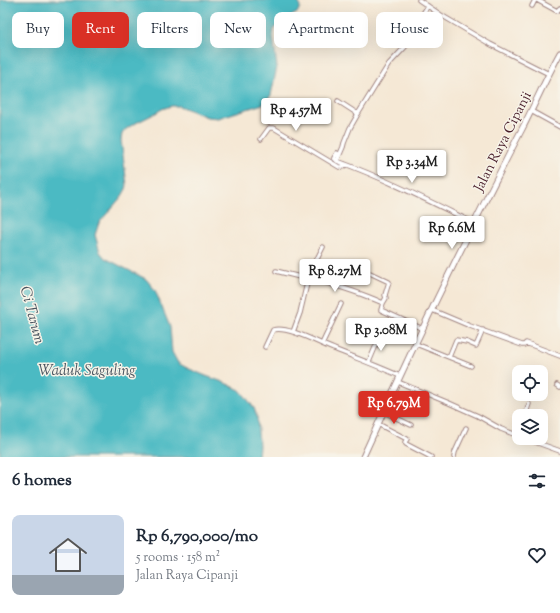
<!DOCTYPE html>
<html lang="en">
<head>
<meta charset="utf-8">
<style>
	:root { --surface:#fff; --page:#f6f6f7; --text:#1f2937; --muted:#747a83; --line:#e0e1e3; --accent:#d93025 }
	body { margin:0; font-family:"Sorts Mill Goudy",serif; background:var(--page); color:var(--text); height:100vh; display:flex; flex-direction:column; font-size:15px; white-space:nowrap }
	* { box-sizing:border-box; margin:0 }
	p { font-size:13px; color:var(--muted) }
	.icon { flex:none; width:22px; height:22px; fill:none; stroke:currentColor; stroke-width:2; stroke-linecap:round; stroke-linejoin:round }
	.map { position:relative; height:457px; overflow:hidden }
	.drawer { display:flex; flex-direction:column; background:var(--surface); flex:1 }
	.drawer>* { flex:none }
	.hud { position:absolute; left:12px; top:12px; width:536px; height:36px; display:flex; gap:8px }
	.tools { position:absolute; left:512px; top:365px; display:grid; gap:8px }
	.tools a { display:grid; place-items:center; width:36px; height:36px; border-radius:8px; background:var(--surface); box-shadow:0 4px 16px #0002; font-size:20px }
	.price { position:absolute; translate:-50% -34px; padding:0 9px; border-radius:4px; background:#fff; color:#222; font-size:13px; line-height:26px; filter:drop-shadow(0 1px 2px #0008) }
	.price::after { content:''; position:absolute; left:50%; top:24px; width:12px; height:9px; margin-left:-6px; background:inherit; clip-path:polygon(0 0,100% 0,50% 100%) }
	.price.current { background:var(--accent); color:#fff }
	ul { padding:0; list-style:none }
	li { display:flex; align-items:center; gap:12px; height:100px; padding:0 12px }
	li+li { border-top:1px solid var(--line) }
	li span { display:grid; place-items:center; flex:none; width:112px; height:80px; border-radius:8px; color:#555 }
	li>.icon { margin-inline-start:auto }
	span .icon { width:48px; height:48px; fill:#fffc; stroke-width:1 }
	li b { font-size:17px }
	h2 { display:flex; justify-content:space-between; align-items:center; height:48px; padding:0 12px; font-size:17px }
	.chip { padding:0 14px; border-radius:8px; background:var(--surface); box-shadow:0 4px 16px #0002; font-size:14px; line-height:36px }
	.chip.current { background:var(--accent); color:#fff }
	.map>svg:first-child { display:block }
</style>
</head>
<body>
<div class="map">
<svg width="560" height="457" viewBox="0 0 560 457">
	<rect width="100%" height="100%" fill="#f7f3e8"/>
	<filter id="ink" filterUnits="userSpaceOnUse"><feTurbulence type="fractalNoise" baseFrequency=".025" numOctaves="2"/><feDisplacementMap in="SourceGraphic" scale="8" xChannelSelector="R" yChannelSelector="G"/><feConvolveMatrix kernelMatrix="1 2 1 2 8 2 1 2 1" color-interpolation-filters="sRGB"/></filter>
	<filter id="wash" filterUnits="userSpaceOnUse"><feTurbulence type="fractalNoise" baseFrequency=".012" numOctaves="4" result="noise"/><feDisplacementMap in="SourceGraphic" scale="16" xChannelSelector="R" yChannelSelector="G"/><feGaussianBlur stdDeviation="0.9" result="paint"/><feColorMatrix in="noise" values="0 0 0 0 0 0 0 0 0 0 0 0 0 0 0 0 0 1.4 0 .05"/><feComposite in="paint" operator="in"/></filter>
	<g filter="url(#wash)">
		<rect width="100%" height="100%" fill="#f5e8d5"/>
		<path fill="#4bbac3" stroke="#4a6c77" d="M0,0H298L300,7L297,13L279,22L274,30L273,36L277,67L271,95L267,101L263,104L218,118L207,117L179,106H171L162,109L154,114L132,125L125,130L122,134L121,140L127,185L126,189L122,196L99,223L95,235L100,252L105,258L146,279L155,290L170,327L172,352L178,363L187,368L206,376L223,382L240,390L245,396L254,408L257,417L259,446L258,457H0Z"/>
	</g>
	<g filter="url(#ink)">
		<g fill="none" stroke-linecap="round" stroke-linejoin="round">
			<g stroke="#a08480" stroke-width="5.5">
				<path id="minor" d="M419,0L441,15L490,44L549,74
					M537,0L557,11L560,8
					M532,6L535,0
					M338,101L358,114
					M531,111L560,127
					M261,139L269,128H274L339,167H343L345,164
					M337,153L334,158L337,161C384,178 429,201 474,223
					M337,161L343,147L344,143L350,128L358,114L389,64L405,47L413,37L421,20C421,15 425,10 428,6
					M276,271L308,279L310,278C335,285 359,292 383,303L381,310L423,329
					M370,273L389,282L385,295L386,298L383,303
					M310,278L311,271L323,247
					M432,310L470,326L522,345H524L526,343L560,356
					M293,332L300,313L308,279
					M322,344L341,304
					M416,344L471,366
					M265,347L273,330C287,325 320,344 334,349C356,358 378,366 400,376
					M449,357L456,340L467,342L476,346L483,330
					M369,362L380,336
					M398,382L449,403L478,416L501,429L519,436
					M557,385L560,387
					M384,412L411,425
					M525,416L529,404
					M378,424L407,439L405,442L406,444L431,457
					M524,438L560,451
					M454,457L455,452L466,428"/>
			</g>
			<g stroke="#a08480" stroke-width="7">
				<path id="secondary" d="M363,457C413,346 466,237 522,129C535,104 546,78 560,53"/>
			</g>
			<use href="#minor" stroke="#fff" stroke-width="3.5"/>
			<use href="#secondary" stroke="#fff" stroke-width="5"/>
		</g>
	</g>
	<g text-anchor="middle" stroke-width="3" stroke-linejoin="round" paint-order="stroke">
		<g font-size="14" fill="#4a1f2b" stroke="#f7f3e8">
			<text transform="translate(502 141) rotate(-63)" y="5">Jalan Raya Cipanji</text>
		</g>
		<g font-size="15" font-style="italic" fill="#4a5560" stroke="#f7f3e8">
			<text transform="translate(33 315) rotate(75)" y="5">Ci Tarum</text>
			<text x="87" y="375">Waduk Saguling</text>
		</g>
	</g>
</svg>
<div class="tools">
<a><svg class="icon" aria-label="locate" viewBox="0 0 24 24"><circle cx="12" cy="12" r="6"/><path d="M12 2v4M12 18v4M2 12h4M18 12h4"/></svg></a>
<a><svg class="icon" aria-label="layers" viewBox="0 0 24 24"><path d="M12 4l9 5-9 5-9-5zM3 14l9 5 9-5"/></svg></a>
</div>
<b class="price" style="left:296px;top:132px">Rp 4.57M</b>
<b class="price" style="left:412px;top:184px">Rp 3.34M</b>
<b class="price" style="left:452px;top:250px">Rp 6.6M</b>
<b class="price" style="left:335px;top:293px">Rp 8.27M</b>
<b class="price" style="left:381px;top:352px">Rp 3.08M</b>
<b class="price current" style="left:394px;top:425px">Rp 6.79M</b>
<div class="hud">
<a class="chip">Buy</a>
<a class="chip current">Rent</a>
<a class="chip">Filters</a>
<a class="chip">New</a>
<a class="chip">Apartment</a>
<a class="chip">House</a>
</div>
</div>
<section class="drawer">
<h2>6 homes<svg class="icon" aria-label="filters" viewBox="0 0 24 24"><path d="M4 7h16M4 17h16"/><circle cx="9" cy="7" r="2"/><circle cx="15" cy="17" r="2"/></svg></h2>
<ul>
<li><span style="background:linear-gradient(#c9d6e8 75%,#9aa5b1 0)"><svg class="icon" aria-label="home" viewBox="0 0 24 24"><path d="M3 11l9-7 9 7M6 9v11h12V9"/></svg></span><div><b>Rp 6,790,000/mo</b><p>5 rooms · 158 m²</p><p>Jalan Raya Cipanji</p></div><svg class="icon" aria-label="heart" viewBox="0 0 24 24"><path d="M12 20l-8-8c-3-5 5-10 8-4 3-6 11-1 8 4z"/></svg></li>
</ul>
</section>
</body>
</html>
